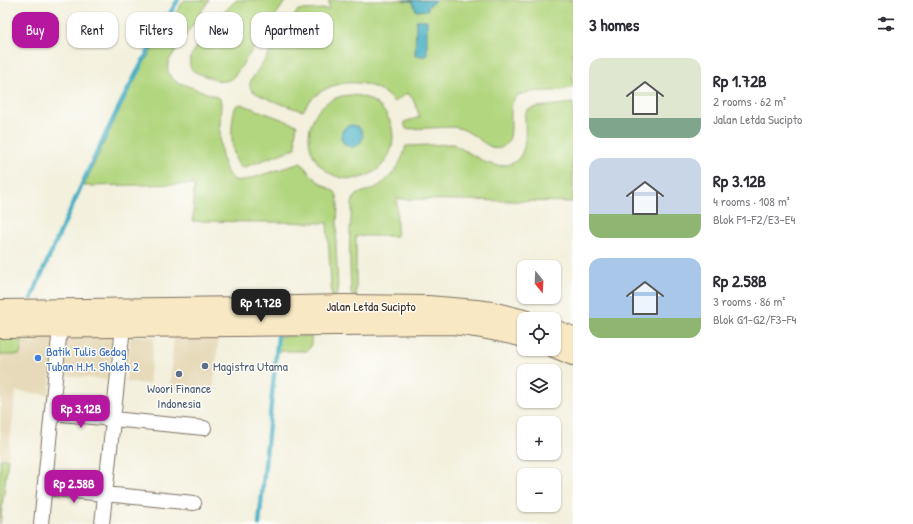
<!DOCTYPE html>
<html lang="en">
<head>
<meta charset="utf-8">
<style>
	:root { --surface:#fff; --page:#f2f2f3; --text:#2b2b33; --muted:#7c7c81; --accent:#b5179e }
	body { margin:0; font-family:"Patrick Hand",sans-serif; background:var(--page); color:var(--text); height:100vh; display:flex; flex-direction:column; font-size:15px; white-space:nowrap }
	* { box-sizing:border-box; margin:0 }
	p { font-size:13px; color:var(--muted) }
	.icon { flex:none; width:22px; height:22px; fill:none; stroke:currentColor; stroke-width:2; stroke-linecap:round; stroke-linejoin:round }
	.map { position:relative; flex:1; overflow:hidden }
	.details { display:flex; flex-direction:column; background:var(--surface); width:340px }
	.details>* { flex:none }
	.banner { position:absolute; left:12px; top:12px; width:380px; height:36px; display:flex; gap:8px }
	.needle { width:26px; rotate:162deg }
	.tools { position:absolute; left:517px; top:260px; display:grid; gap:8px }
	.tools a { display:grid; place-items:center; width:44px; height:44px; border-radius:8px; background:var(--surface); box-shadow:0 1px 3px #0004; font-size:20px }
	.price { position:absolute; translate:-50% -34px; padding:0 9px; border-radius:8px; background:var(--accent); color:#fff; font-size:13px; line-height:26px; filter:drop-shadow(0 1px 2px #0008) }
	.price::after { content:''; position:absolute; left:50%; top:24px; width:12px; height:9px; margin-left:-6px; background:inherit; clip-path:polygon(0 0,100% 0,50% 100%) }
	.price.active { background:#222; color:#fff }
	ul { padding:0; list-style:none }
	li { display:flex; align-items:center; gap:12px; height:100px; padding:0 16px }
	li span { display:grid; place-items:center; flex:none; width:112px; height:80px; border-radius:12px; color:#555 }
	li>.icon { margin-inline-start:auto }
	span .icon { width:48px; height:48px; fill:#fffc; stroke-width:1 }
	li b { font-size:17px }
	h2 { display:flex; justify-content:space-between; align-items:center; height:48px; padding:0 16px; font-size:17px }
	.pill { padding:0 14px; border-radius:12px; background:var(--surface); box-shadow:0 1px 3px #0004; font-size:14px; line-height:36px }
	.pill.active { background:var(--accent); color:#fff }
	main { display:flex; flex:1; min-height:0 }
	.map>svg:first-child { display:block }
</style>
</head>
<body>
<main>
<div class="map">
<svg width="573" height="524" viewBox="0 0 573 524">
	<rect width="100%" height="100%" fill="#fdfcf7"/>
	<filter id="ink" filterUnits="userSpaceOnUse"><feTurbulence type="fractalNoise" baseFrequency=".025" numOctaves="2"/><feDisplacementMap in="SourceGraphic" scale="8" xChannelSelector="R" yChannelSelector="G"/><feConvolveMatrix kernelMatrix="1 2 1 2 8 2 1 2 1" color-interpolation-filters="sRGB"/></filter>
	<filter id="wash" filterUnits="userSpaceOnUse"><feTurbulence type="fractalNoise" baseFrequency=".012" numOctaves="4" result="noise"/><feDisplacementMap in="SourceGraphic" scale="16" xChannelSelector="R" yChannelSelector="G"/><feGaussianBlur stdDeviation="0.9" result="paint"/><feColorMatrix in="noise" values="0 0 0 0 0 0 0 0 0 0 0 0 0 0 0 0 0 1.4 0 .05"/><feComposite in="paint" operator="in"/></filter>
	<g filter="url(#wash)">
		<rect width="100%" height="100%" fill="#f3f0dd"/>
		<path fill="#e7daba" d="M113,336L108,380L52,374L49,395L16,391L0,524V337Z
			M130,336H154L149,384L126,382Z
			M174,336H219L213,391L170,387Z"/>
		<path fill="#b2d67f" stroke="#76804e" d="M184,0H209L170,59C165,68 168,77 177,82L215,96L220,99L221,103C220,121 215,183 242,181L301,163L312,176L319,182L335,192L337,196L338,204L336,245L338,291L336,296L332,298L327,223L193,221L194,184L84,186L119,111L142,66Z
			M236,0H286L238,71C229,85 221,82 208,77C203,75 197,73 193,71C186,63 191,55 196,48L226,10Z
			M329,0H573V86C560,95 534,88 519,95C503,103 518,135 505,145C502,148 498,149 494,148C490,147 486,144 483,142C474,136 465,128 453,127L406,129L404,122L420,117L413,99L407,93L394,102C390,98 385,93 380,90C359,78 332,81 314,97C309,101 306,106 303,111C293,108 255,96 251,89C249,86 250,83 251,80L291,22L298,10L329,9Z
			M309 137a42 42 0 1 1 84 0a42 42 0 1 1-84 0Z
			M573,103V202L397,199V236H356V297L352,296L351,292C350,265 348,237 352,210C352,206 352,201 354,198C358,192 368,191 373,189C391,180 401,165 406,146L453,144L487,163C494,165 501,167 509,164C529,159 525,131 525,115L527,110L537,107Z
			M241,104L297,125L295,136L296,148L245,167H240C230,156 230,120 236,106Z
			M278,336H311C311,342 312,349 306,351H277Z
			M0,337H23L20,355H0Z
			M0,459H8L0,524Z"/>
		<path fill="#46b0c5" stroke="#406d72" d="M404,0H435L432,4L428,6V10L416,11L412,1H404Z
			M416,20H427V56H415Z
			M341 136a11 11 0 1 1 22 0a11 11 0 1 1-22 0Z"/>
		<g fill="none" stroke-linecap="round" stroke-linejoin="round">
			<path stroke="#46b0c5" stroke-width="4.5" d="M31,299C46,263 62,228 78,193C108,127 140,62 178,0
				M259,524L278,336"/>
		</g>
	</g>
	<g filter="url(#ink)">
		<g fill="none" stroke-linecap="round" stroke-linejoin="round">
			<g stroke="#7b6f61" stroke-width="16">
				<path id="street" d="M52,413L204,428
					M45,488L194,503
					M41,524L60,327
					M102,524L123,327"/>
			</g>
			<g stroke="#7b6f61" stroke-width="22">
				<path id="secondary" d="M0,310L249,307L344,305L428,306L476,310L492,312L524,320
					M0,328L451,324C476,326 500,331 524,337
					M554,330L573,337
					M554,347L573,355"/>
			</g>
			<use href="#street" stroke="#fff" stroke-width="14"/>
			<use href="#secondary" stroke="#f8e8c3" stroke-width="20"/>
		</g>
	</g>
	<circle fill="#3f7fe0" stroke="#fdfcf7" stroke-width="1.5" cx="38" cy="358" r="4"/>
	<g fill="#5c6f8a" stroke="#fdfcf7" stroke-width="1.5">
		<circle cx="205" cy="366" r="4"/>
		<circle cx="179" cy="374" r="4"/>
	</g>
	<g text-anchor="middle" stroke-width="3" stroke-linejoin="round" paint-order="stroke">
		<g font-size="13" fill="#3b2a1e" stroke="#fdfcf7">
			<text x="371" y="311">Jalan Letda Sucipto</text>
		</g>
		<g font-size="13" fill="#366cbe" stroke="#fdfcf7" text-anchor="start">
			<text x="46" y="356">Batik Tulis Gedog<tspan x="46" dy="15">Tuban H.M. Sholeh 2</tspan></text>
		</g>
		<g font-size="13" fill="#4e5e75" stroke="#fdfcf7" text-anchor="start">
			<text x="213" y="371">Magistra Utama</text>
			<text x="179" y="393" text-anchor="middle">Woori Finance<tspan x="179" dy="15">Indonesia</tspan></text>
		</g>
	</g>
</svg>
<div class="tools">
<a><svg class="needle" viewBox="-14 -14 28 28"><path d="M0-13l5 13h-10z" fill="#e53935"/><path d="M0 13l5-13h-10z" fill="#7c7c81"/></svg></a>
<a><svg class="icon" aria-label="locate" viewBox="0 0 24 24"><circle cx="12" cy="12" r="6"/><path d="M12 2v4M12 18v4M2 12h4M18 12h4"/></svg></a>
<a><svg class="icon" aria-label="layers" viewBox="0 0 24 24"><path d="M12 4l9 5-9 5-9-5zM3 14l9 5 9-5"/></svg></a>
<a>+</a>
<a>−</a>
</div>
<b class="price active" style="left:261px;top:323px">Rp 1.72B</b>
<b class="price" style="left:81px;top:429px">Rp 3.12B</b>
<b class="price" style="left:74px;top:504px">Rp 2.58B</b>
<div class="banner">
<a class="pill active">Buy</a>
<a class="pill">Rent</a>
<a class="pill">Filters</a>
<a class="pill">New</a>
<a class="pill">Apartment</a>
</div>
</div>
<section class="details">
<h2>3 homes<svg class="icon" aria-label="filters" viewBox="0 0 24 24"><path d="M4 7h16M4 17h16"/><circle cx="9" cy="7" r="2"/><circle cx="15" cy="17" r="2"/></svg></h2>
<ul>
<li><span style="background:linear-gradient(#dfe7d0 75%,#7fa58c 0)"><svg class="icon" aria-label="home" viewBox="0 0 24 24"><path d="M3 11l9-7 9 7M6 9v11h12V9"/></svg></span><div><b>Rp 1.72B</b><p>2 rooms · 62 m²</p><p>Jalan Letda Sucipto</p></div></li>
<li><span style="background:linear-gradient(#c9d6e8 70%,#8fb573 0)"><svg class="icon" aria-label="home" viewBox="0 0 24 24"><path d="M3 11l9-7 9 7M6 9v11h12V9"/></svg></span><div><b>Rp 3.12B</b><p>4 rooms · 108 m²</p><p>Blok F1-F2/E3-E4</p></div></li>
<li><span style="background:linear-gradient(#a9c7e8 75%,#8fb573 0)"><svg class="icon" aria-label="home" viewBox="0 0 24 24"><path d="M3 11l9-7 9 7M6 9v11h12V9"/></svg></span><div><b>Rp 2.58B</b><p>3 rooms · 86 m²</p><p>Blok G1-G2/F3-F4</p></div></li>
</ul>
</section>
</main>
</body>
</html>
